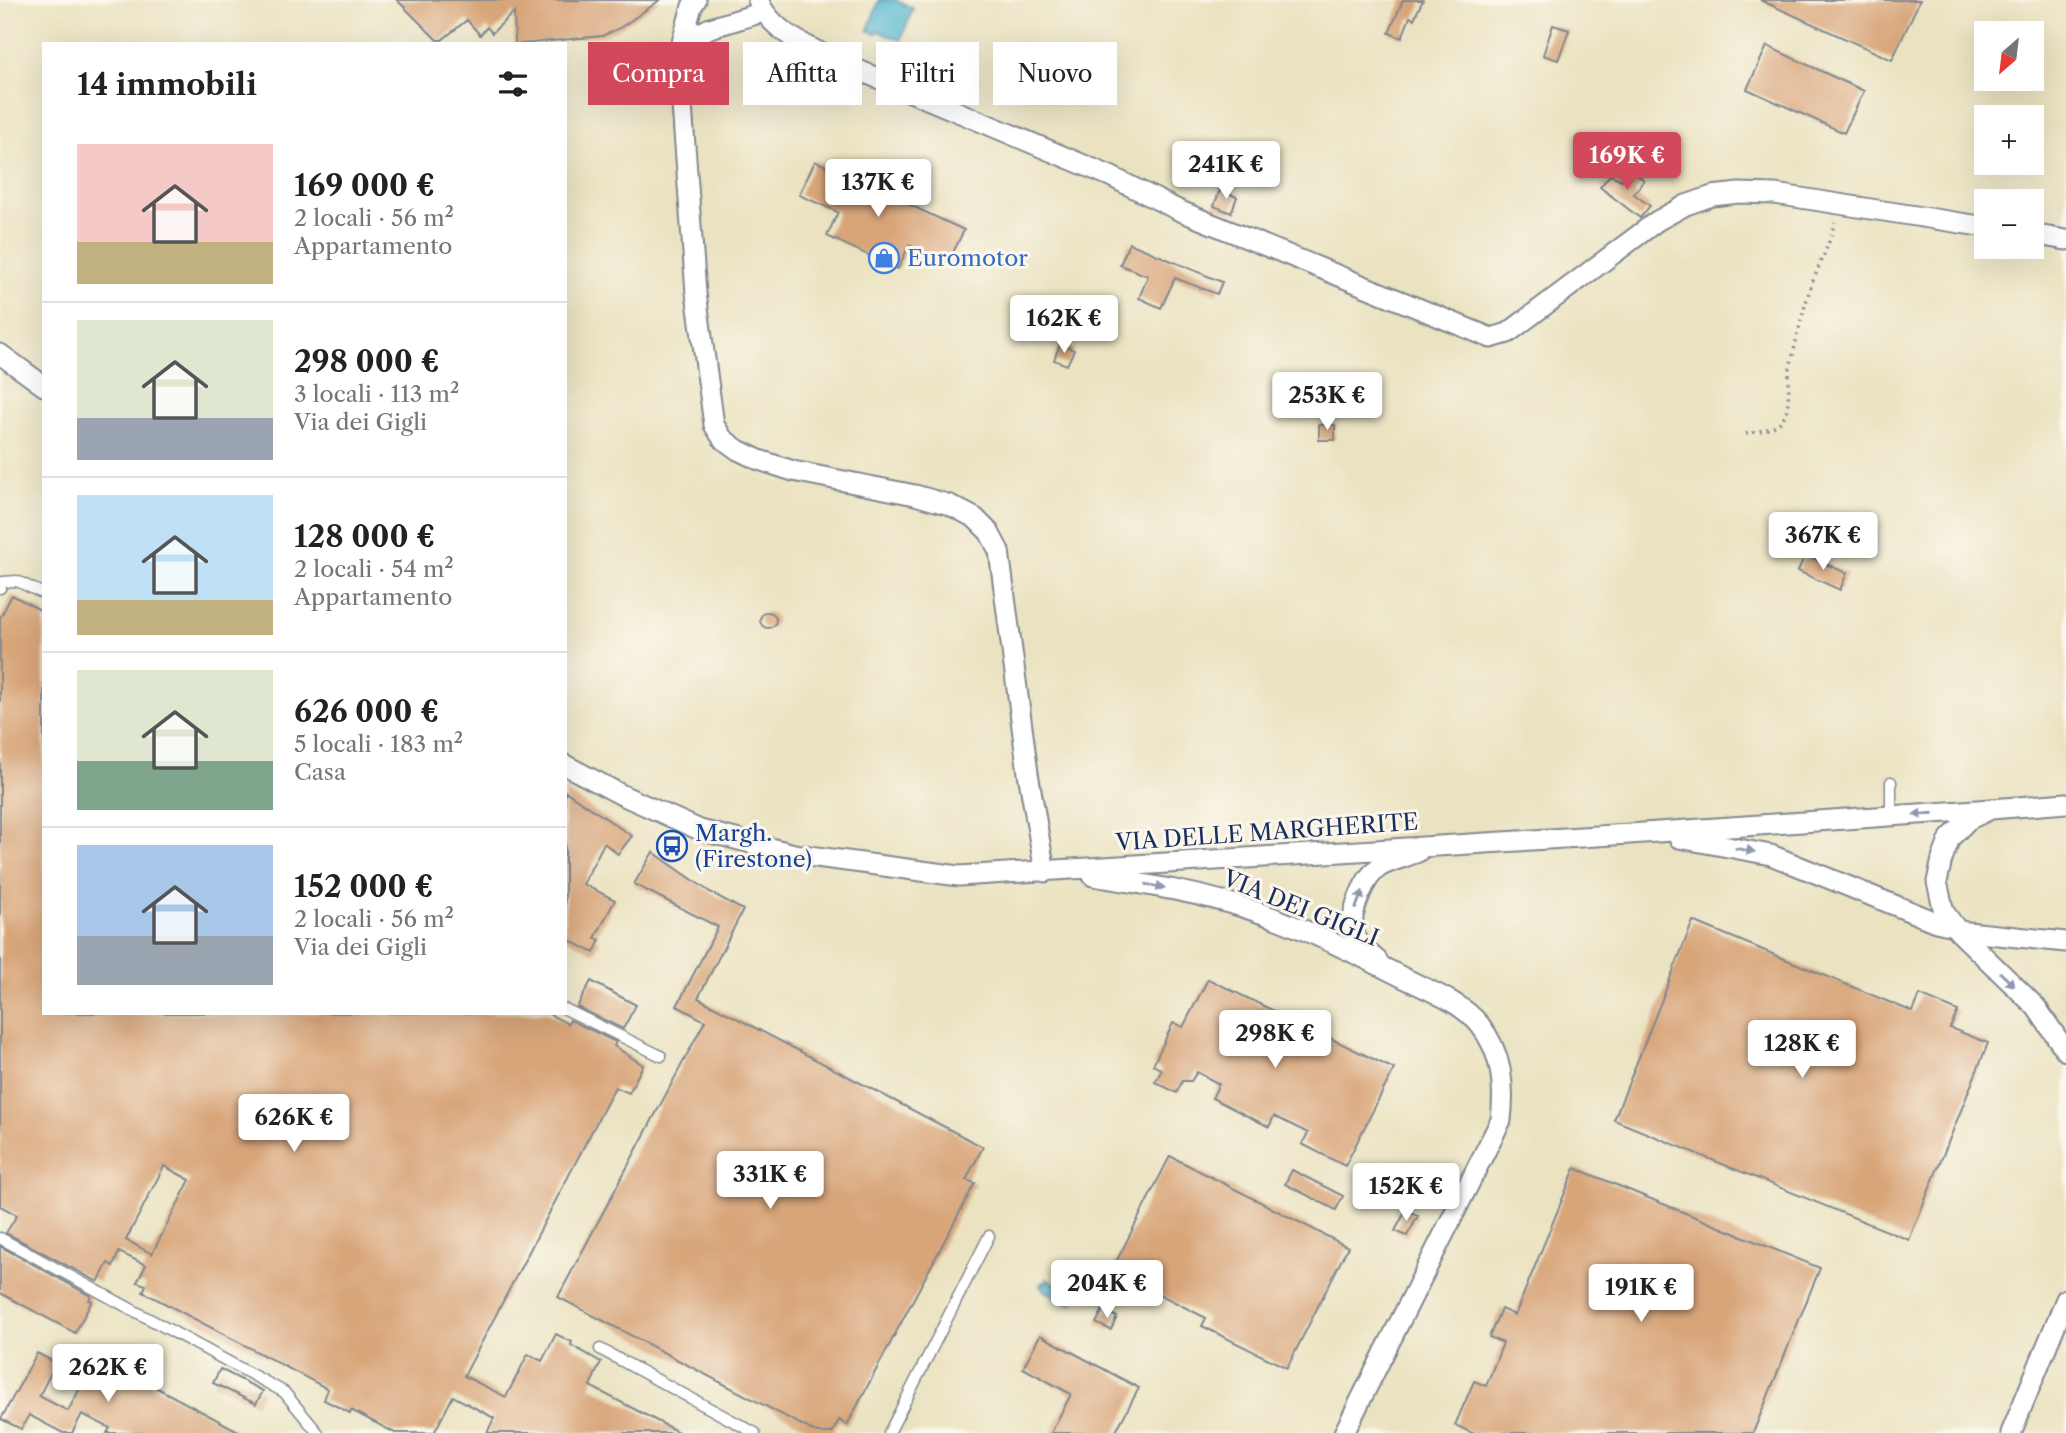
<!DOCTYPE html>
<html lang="it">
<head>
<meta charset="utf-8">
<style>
	:root { --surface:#fff; --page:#f2f2f2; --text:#222; --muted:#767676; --line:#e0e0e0; --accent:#d1495b }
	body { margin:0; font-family:"Libre Caslon Text",serif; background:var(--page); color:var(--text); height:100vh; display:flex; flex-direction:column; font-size:26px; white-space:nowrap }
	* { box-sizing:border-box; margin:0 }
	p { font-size:23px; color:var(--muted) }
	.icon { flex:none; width:38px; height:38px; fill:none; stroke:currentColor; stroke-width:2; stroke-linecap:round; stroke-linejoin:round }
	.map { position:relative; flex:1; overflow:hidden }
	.details { position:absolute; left:42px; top:42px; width:525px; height:973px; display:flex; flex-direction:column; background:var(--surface); border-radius:0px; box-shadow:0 7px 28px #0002 }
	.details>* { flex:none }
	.top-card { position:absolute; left:588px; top:42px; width:665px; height:63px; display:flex; gap:14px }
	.needle { width:46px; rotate:208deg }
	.fabs { position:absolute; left:1974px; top:21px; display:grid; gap:14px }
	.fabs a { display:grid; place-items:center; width:70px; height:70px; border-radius:0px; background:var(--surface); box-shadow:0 7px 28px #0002; font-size:35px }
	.price { position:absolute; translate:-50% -60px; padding:0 16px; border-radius:7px; background:#fff; color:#222; font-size:23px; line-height:46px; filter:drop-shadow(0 2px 4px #0008) }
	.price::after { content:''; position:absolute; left:50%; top:42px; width:21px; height:16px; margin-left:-10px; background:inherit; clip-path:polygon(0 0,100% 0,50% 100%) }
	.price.on { background:var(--accent); color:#fff }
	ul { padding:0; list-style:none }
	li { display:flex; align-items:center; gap:21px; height:175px; padding:0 35px }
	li+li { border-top:2px solid var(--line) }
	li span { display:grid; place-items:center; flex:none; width:196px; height:140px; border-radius:0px; color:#555 }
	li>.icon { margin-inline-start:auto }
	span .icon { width:84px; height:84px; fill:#fffc; stroke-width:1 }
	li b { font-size:30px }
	h2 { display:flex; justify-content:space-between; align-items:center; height:84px; padding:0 35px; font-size:30px }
	.chip { padding:0 24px; border-radius:0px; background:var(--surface); box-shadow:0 7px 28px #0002; font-size:24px; line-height:63px }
	.chip.on { background:var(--accent); color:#fff }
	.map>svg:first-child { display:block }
</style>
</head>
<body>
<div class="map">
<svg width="2066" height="1433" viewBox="0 0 2066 1433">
	<rect width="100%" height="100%" fill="#fbf7ec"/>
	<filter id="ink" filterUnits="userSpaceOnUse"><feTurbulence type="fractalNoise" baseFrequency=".0143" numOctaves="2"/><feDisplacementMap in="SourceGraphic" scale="14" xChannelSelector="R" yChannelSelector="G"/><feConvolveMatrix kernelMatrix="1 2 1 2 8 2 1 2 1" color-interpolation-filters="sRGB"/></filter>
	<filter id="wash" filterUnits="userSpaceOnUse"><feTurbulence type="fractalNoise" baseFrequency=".00686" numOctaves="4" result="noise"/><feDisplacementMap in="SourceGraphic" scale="28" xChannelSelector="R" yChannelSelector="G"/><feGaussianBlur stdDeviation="1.57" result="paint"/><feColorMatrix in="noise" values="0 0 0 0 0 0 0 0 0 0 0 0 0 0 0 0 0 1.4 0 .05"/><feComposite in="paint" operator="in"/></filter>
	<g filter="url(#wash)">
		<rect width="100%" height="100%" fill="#eae2c0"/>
		<path fill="#51b7d0" stroke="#367397" stroke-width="2" d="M879,0H895L913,8L901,40L878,31L876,34L868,30Z
			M1047,1279L1060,1286L1062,1283L1073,1289L1072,1292L1076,1294L1071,1304L1043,1290V1287L1040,1286L1042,1282L1046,1283Z"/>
		<g id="blocks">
			<path fill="#d8a579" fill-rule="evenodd" d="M397,0H660L620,28L602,36L521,44H515L514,12L492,33L487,27L480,35L467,20L442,40H437Z
				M1403,0H1423L1414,19L1410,17L1402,38L1389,33Z
				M1760,0H1920L1892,60Z
				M1553,25L1569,30L1558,60L1543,55Z
				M1767,46L1864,91L1844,133L1747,89Z
				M815,161L964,230L948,263L909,245L898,269L827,236L838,212L799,195Z
				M1631,170L1644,180L1634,194L1650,206L1640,218L1600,187L1610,175L1622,180Z
				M1220,190L1237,197L1231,213L1214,206Z
				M1129,243L1222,282L1217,294L1175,278L1161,308L1139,298L1148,276L1120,265Z
				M1060,344L1074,350L1067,365L1054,360Z
				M1319,425H1335V440H1319Z
				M1805,555L1847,573L1840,590L1798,571Z
				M12,595L44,612V1013H547L568,1024L570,1020L616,1042L614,1046L643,1065L629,1093L615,1087L464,1376L506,1397L528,1354L542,1361L556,1334L572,1342L571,1345L601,1362L590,1386L680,1433H487L494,1418L453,1396L434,1433H395L351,1410L350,1413L324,1400L328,1389L143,1292L146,1285L137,1282L146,1265L119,1252L113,1266L108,1263L98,1282L6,1233L17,1215L0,1206V618ZM164,1166L190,1180L152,1254L126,1240Z
				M760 620a8 8 0 1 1 16 0a8 8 0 1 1-16 0Z
				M565,791L632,836L618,854L604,843L583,884L615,900L595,938L600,940L594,953L565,938Z
				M653,852L710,892L743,910L698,998L983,1147L966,1180L975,1183L847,1425L839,1420L832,1433H817L558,1297L705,1021L677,1006L718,927L634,884Z
				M1693,921L1913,1012L1920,995L1958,1011L1950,1028L1988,1043L1909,1240L1614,1120Z
				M1208,979L1394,1069L1345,1166L1302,1144L1308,1133L1274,1116L1269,1127L1212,1098L1219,1084L1197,1072L1191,1081H1182L1177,1093L1155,1082L1162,1070L1153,1065L1173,1023L1183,1027Z
				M591,981L636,1005L623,1029L577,1007Z
				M1170,1156L1348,1247L1287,1368L1202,1326L1206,1318L1112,1270Z
				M1575,1168L1820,1268L1753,1433H1472L1455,1425L1474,1381L1486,1386L1503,1343L1489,1337L1501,1309L1515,1315Z
				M1292,1170L1343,1196L1336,1210L1285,1184Z
				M1406,1210L1418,1216L1407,1236L1395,1231Z
				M0,1246L91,1296L89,1300L92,1301L75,1333L0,1293Z
				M1103,1310L1117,1317L1111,1330L1096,1323Z
				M1040,1335L1139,1388L1115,1433H1051L1071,1394L1023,1368Z
				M37,1353L56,1363L39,1396L68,1411L97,1356L242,1433H107L110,1428L82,1414L72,1433H63L29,1415L21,1429L1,1419Z
				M220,1369L263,1391L256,1404L213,1383Z"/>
		</g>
	</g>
	<g filter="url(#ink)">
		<use href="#blocks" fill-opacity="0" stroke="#82888f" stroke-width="2"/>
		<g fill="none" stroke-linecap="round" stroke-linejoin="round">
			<g stroke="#82888f" stroke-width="13">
				<path id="service" d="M0,588L3,582L17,581L44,594
					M1891,782V816
					M565,1009L661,1056
					M0,1238L284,1392L318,1433
					M600,1349L755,1433
					M889,1433L989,1236"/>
			</g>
			<g stroke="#82888f" stroke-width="23">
				<path id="minor" d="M696,0L692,6L682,42L710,28L763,12
					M758,0C771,31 804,44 832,59L1110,176L1178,210L1491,338L1508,333L1657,221L1686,205L1712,196L1739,193L1775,194L1986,227
					M682,42L679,65L696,293L714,425L723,439L738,450L759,460L793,471L915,495L950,505L975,518L989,532L999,551L1028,773L1045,872
					M2032,234L2066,240
					M0,354L44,386
					M565,765L622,795L700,830L794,854L959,876L1629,834L1991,809
					M2066,803L1991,809L1968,820L1950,838L1942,859L1937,882L1944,912L1958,931L2036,1007L2066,1051
					M1679,838L1771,855L1936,922L1954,926
					M1093,876C1142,884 1191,891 1239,906C1295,923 1351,951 1404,978C1430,991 1461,1002 1480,1025C1502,1053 1505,1086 1501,1120L1344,1433
					M1958,931L2066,942
					M1377,960C1368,953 1355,942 1353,930C1350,912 1365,875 1381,866C1393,860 1406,857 1418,852
					M2011,1433L2066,1299"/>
			</g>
			<path stroke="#82888f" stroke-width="3.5" stroke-dasharray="2 5" stroke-linecap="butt" d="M1746,434C1756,431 1774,430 1781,421C1792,408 1787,384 1790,368C1797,338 1803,307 1814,278C1823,257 1829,245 1835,222"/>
			<use href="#service" stroke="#fff" stroke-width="10"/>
			<use href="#minor" stroke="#fff" stroke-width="19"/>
		</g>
		<defs><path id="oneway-solid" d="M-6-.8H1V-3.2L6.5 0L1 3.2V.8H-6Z" transform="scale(1.75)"/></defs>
		<g fill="#8d97ae">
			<use href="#oneway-solid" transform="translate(1923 814) rotate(176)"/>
			<use href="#oneway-solid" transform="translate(1745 850) rotate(10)"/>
			<use href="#oneway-solid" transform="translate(1155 886) rotate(10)"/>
			<use href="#oneway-solid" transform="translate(1359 900) rotate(-68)"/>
			<use href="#oneway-solid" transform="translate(2007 979) rotate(44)"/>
		</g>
	</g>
	<defs>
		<g id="shop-ring" transform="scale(1.575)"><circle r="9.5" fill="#fbf7ec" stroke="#3f7fe0" stroke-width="1.5"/><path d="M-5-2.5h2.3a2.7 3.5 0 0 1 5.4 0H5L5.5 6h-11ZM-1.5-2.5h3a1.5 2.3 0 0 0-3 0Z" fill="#3f7fe0"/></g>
		<g id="bus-ring" transform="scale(1.575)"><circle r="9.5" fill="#fbf7ec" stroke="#1a4fb4" stroke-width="1.5"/><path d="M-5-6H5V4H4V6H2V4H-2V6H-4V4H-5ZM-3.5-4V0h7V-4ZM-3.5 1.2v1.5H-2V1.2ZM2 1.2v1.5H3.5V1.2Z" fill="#1a4fb4"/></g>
	</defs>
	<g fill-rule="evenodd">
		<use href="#shop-ring" x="884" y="258"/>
		<use href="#bus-ring" x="672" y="846"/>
	</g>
	<g text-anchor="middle" stroke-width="6" stroke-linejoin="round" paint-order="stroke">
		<g font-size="23" fill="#366cbe" stroke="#fbf7ec" text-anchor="start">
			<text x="907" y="266">Euromotor</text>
		</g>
		<g font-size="23" fill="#1b2f5e" stroke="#fbf7ec">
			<text transform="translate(1267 832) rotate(-4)" y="8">VIA DELLE MARGHERITE</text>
			<text transform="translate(1301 908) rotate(22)" y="8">VIA DEI GIGLI</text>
		</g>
		<g font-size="23" fill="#164399" stroke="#fbf7ec" text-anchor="start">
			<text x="695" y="841">Margh.<tspan x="695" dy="26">(Firestone)</tspan></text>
		</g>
	</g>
</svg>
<div class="fabs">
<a><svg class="needle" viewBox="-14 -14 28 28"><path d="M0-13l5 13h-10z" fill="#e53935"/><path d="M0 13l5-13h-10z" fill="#767676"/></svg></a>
<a>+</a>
<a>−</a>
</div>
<b class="price on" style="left:1627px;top:192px">169K €</b>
<b class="price" style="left:1226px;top:201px">241K €</b>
<b class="price" style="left:878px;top:219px">137K €</b>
<b class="price" style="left:1064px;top:355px">162K €</b>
<b class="price" style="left:1327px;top:432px">253K €</b>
<b class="price" style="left:1823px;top:572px">367K €</b>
<b class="price" style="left:1275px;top:1070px">298K €</b>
<b class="price" style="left:1802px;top:1080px">128K €</b>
<b class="price" style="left:294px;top:1154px">626K €</b>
<b class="price" style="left:770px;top:1211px">331K €</b>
<b class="price" style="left:1406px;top:1223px">152K €</b>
<b class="price" style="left:1107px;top:1320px">204K €</b>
<b class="price" style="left:1641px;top:1324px">191K €</b>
<b class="price" style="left:108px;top:1404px">262K €</b>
<div class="top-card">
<a class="chip on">Compra</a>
<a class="chip">Affitta</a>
<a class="chip">Filtri</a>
<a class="chip">Nuovo</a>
</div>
<section class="details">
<h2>14 immobili<svg class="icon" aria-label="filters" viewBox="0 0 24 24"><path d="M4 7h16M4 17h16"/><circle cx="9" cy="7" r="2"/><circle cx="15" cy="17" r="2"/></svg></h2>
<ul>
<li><span style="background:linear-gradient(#f6c9c9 70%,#c2b280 0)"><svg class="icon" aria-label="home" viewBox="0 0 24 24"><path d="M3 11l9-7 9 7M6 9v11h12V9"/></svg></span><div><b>169 000 €</b><p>2 locali · 56 m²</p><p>Appartamento</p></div></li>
<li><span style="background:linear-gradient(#dfe7d0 70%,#9aa5b1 0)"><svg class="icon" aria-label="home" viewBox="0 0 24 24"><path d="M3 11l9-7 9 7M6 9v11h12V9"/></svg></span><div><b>298 000 €</b><p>3 locali · 113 m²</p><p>Via dei Gigli</p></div></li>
<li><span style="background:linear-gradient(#bfe0f5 75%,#c2b280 0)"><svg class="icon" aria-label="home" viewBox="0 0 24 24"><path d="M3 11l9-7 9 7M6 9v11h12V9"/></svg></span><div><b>128 000 €</b><p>2 locali · 54 m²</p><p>Appartamento</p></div></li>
<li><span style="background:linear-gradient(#dfe7d0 65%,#7fa58c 0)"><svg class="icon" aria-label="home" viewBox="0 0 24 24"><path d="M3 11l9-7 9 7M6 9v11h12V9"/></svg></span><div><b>626 000 €</b><p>5 locali · 183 m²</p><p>Casa</p></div></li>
<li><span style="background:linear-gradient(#a9c7e8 65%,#9aa5b1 0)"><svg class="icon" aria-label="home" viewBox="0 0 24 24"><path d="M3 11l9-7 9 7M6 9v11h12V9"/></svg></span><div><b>152 000 €</b><p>2 locali · 56 m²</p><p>Via dei Gigli</p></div></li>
</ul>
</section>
</div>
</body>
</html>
